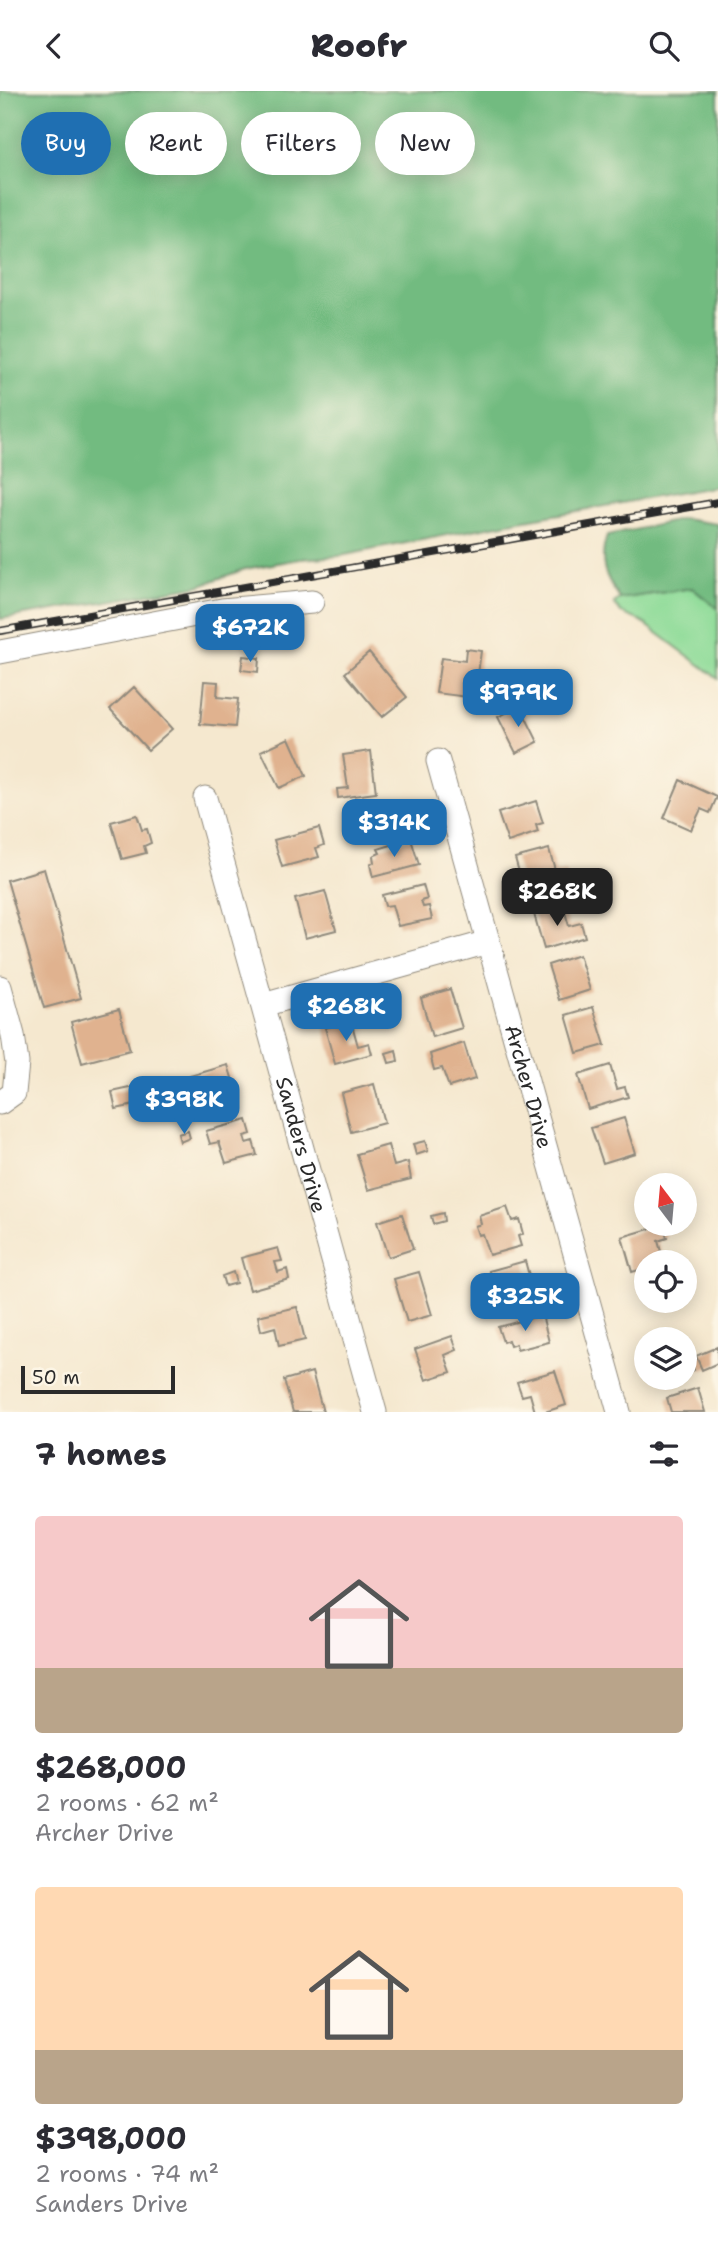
<!DOCTYPE html>
<html lang="en">
<head>
<meta charset="utf-8">
<style>
	:root { --surface:#fff; --page:#f7f7f7; --text:#2b2b33; --muted:#7c7c81; --accent:#1f6fb2 }
	body { margin:0; font-family:"Shantell Sans",sans-serif; background:var(--page); color:var(--text); height:100vh; display:flex; flex-direction:column; font-size:26px; white-space:nowrap }
	* { box-sizing:border-box; margin:0 }
	p { font-size:23px; color:var(--muted) }
	.icon { flex:none; width:38px; height:38px; fill:none; stroke:currentColor; stroke-width:2; stroke-linecap:round; stroke-linejoin:round }
	.map { position:relative; height:1321px; overflow:hidden }
	.panel { display:flex; flex-direction:column; background:var(--surface); flex:1 }
	.panel>* { flex:none }
	.top-card { position:absolute; left:21px; top:21px; width:677px; height:63px; display:flex; gap:14px }
	.needle { width:46px; rotate:344deg }
	.fabs { position:absolute; left:634px; top:1082px; display:grid; gap:14px }
	.fabs a { display:grid; place-items:center; width:63px; height:63px; border-radius:50%; background:var(--surface); box-shadow:0 4px 18px #0003; font-size:35px }
	.scale { position:absolute; left:21px; bottom:18px; width:154px; box-sizing:border-box; padding-left:7px; border:4px solid #2b2b2b; border-top:0; font-size:19px; line-height:24px; white-space:nowrap; color:#2b2b2b; -webkit-text-stroke:5px #fcf5e5; paint-order:stroke }
	.price { position:absolute; translate:-50% -60px; padding:0 16px; border-radius:14px; background:var(--accent); color:#fff; font-size:23px; line-height:46px; filter:drop-shadow(0 2px 4px #0008) }
	.price::after { content:''; position:absolute; left:50%; top:42px; width:21px; height:16px; margin-left:-10px; background:inherit; clip-path:polygon(0 0,100% 0,50% 100%) }
	.price.on { background:#222; color:#fff }
	ul { padding:0; list-style:none }
	li { display:grid; align-content:center; gap:14px; height:371px; padding:0 35px }
	li span { display:grid; place-items:center; height:217px; border-radius:7px; color:#555 }
	li>.icon { margin-inline-start:auto }
	span .icon { width:126px; height:126px; fill:#fffc; stroke-width:1 }
	li b { font-size:30px }
	h2 { display:flex; justify-content:space-between; align-items:center; height:84px; padding:0 35px; font-size:30px }
	.chip { padding:0 24px; border-radius:32px; background:var(--surface); box-shadow:0 4px 18px #0003; font-size:24px; line-height:63px }
	.chip.on { background:var(--accent); color:#fff }
	header { display:flex; justify-content:space-between; align-items:center; height:91px; padding:0 35px; background:var(--surface); font-size:32px; font-weight:800 }
	.map>svg:first-child { display:block }
</style>
</head>
<body>
<header><svg class="icon" aria-label="back" viewBox="0 0 24 24"><path d="M15 5l-7 7 7 7"/></svg>Roofr<svg class="icon" aria-label="search" viewBox="0 0 24 24"><circle cx="10" cy="10" r="6"/><path d="M15 15l6 6"/></svg></header>
<div class="map">
<svg width="718" height="1321" viewBox="0 0 718 1321">
	<rect width="100%" height="100%" fill="#fcf5e5"/>
	<filter id="ink" filterUnits="userSpaceOnUse"><feTurbulence type="fractalNoise" baseFrequency=".0143" numOctaves="2"/><feDisplacementMap in="SourceGraphic" scale="14" xChannelSelector="R" yChannelSelector="G"/><feConvolveMatrix kernelMatrix="1 2 1 2 8 2 1 2 1" color-interpolation-filters="sRGB"/></filter>
	<filter id="wash" filterUnits="userSpaceOnUse"><feTurbulence type="fractalNoise" baseFrequency=".00686" numOctaves="4" result="noise"/><feDisplacementMap in="SourceGraphic" scale="28" xChannelSelector="R" yChannelSelector="G"/><feGaussianBlur stdDeviation="1.57" result="paint"/><feColorMatrix in="noise" values="0 0 0 0 0 0 0 0 0 0 0 0 0 0 0 0 0 1.4 0 .05"/><feComposite in="paint" operator="in"/></filter>
	<g filter="url(#wash)">
		<rect width="100%" height="100%" fill="#f5e8cf"/>
		<path fill="#8edb98" stroke="#5c8362" stroke-width="2" d="M692,497L718,518V587L641,530L621,522L614,512L620,508Z"/>
		<path fill="#72bb80" stroke="#4e7356" stroke-width="2" d="M0,0H718V395L509,432L340,465L300,468L245,478L198,495L0,528Z
			M684,428L718,433V518L692,497L620,508C605,486 598,471 607,445Z"/>
		<g id="blocks">
			<path fill="#e0b28f" d="M466,558L481,560L475,607L436,602L441,567L465,570Z
				M369,561L407,606L382,626L345,582Z
				M243,565L259,567L258,581L241,579Z
				M204,590L218,591L217,606L238,608L235,636L200,633Z
				M134,596L172,638L148,659L110,618Z
				M520,615L538,651L516,662L498,626Z
				M289,647L306,685L279,697L261,660Z
				M371,660L376,702L338,707L337,698L348,697L343,664Z
				M680,689L717,706L710,722L701,718L691,739L664,727Z
				M536,710L543,732L536,734L538,741L508,751L498,722Z
				M137,724L142,739L147,738L151,752L144,755L146,762L122,768L111,731Z
				M319,737L324,754L316,757L319,766L282,776L274,749Z
				M411,748L419,774L373,786L370,774L374,771L373,765L380,762L378,758Z
				M549,758L556,782L566,780L569,790L525,802L515,767Z
				M44,778L81,907L44,917L7,789Z
				M423,794L427,808L421,810L423,816L429,815L432,828L398,835L392,814L385,815L382,804Z
				M325,800L336,839L305,847L295,808Z
				M563,814L569,835L581,832L585,846L544,858L534,823Z
				M579,864L590,899L559,909L548,874Z
				M450,898L462,937L432,946L421,907Z
				M593,916L605,954L577,962L566,924Z
				M119,918L130,959L82,972L71,931Z
				M351,930L358,955L369,952L372,963L335,973L325,937Z
				M464,952L475,988L449,996L442,977L434,979L430,963Z
				M396,959L398,970L389,972L386,962Z
				M228,974L233,990L225,992L227,999L234,997L238,1010L207,1019L201,1000L194,1003L190,985Z
				M610,974L617,998L625,996L628,1006L588,1018L578,984Z
				M374,993L384,1032L351,1041L341,1002Z
				M135,996L139,1013L116,1018L112,1001Z
				M177,1000L180,1009L171,1012L168,1003Z
				M624,1027L635,1062L603,1072L591,1037Z
				M247,1029L251,1043L244,1045L246,1052L253,1050L257,1064L226,1072L219,1051L210,1053L206,1040Z
				M188,1040L190,1047L180,1051L178,1043Z
				M425,1050L428,1060L416,1064L413,1053Z
				M388,1054L394,1075L408,1071L411,1088L368,1099L357,1063Z
				M507,1116L512,1130L519,1128L523,1143L518,1145L521,1155L489,1164L482,1143L478,1144L475,1135L481,1133L479,1125Z
				M443,1122L444,1130L433,1133L431,1125Z
				M402,1123L413,1158L388,1166L377,1131Z
				M663,1134L667,1147L658,1150L664,1171H646V1177L632,1181L622,1146Z
				M278,1157L282,1170L275,1171L278,1181L287,1178L289,1188L250,1199L241,1167Z
				M525,1170L535,1206L509,1213L503,1192L493,1195L489,1180Z
				M233,1181L236,1192L225,1195L222,1185Z
				M419,1181L432,1224L407,1231L394,1188Z
				M297,1216L305,1249L279,1255L275,1236L261,1240L258,1225Z
				M542,1224L549,1251L517,1259L516,1253L510,1255L508,1249L503,1251L498,1236Z
				M452,1245L457,1259L445,1264L451,1281L426,1289L415,1258Z
				M684,1249L694,1279L684,1282Z
				M717,1256L718,1272L702,1279L696,1265Z
				M555,1280L566,1314L545,1321H535L530,1303L522,1305L517,1291Z
				M312,1281L323,1321H293L284,1289Z
				M698,1297L705,1321H671L667,1307Z"/>
		</g>
	</g>
	<g filter="url(#ink)">
		<use href="#blocks" fill-opacity="0" stroke="#908a7d" stroke-width="2"/>
		<g fill="none" stroke-linecap="round" stroke-linejoin="round">
			<g stroke="#908a7d" stroke-width="25">
				<g id="minor">
					<path d="M0,561L222,519L312,511"/>
					<path id="s1" d="M438,670L619,1321"/>
					<path id="s2" d="M205,707L375,1321"/>
					<path d="M0,896L13,944L17,972L14,1002L0,1012"/>
					<path d="M263,914L488,851"/>
				</g>
			</g>
			<use href="#minor" stroke="#fff" stroke-width="23"/>
			<g stroke="#2b2b2b" stroke-width="8">
				<path id="rail" d="M0,540L718,411"/>
			</g>
			<use href="#rail" stroke="#fcf5e5" stroke-width="5" stroke-dasharray="16" stroke-linecap="butt"/>
		</g>
	</g>
	<g text-anchor="middle" stroke-width="5" stroke-linejoin="round" paint-order="stroke">
		<g font-size="21" fill="#2b2b2b" stroke="#fcf5e5">
			<text dy="7" stroke="none"><textPath href="#s1" startOffset="338">Archer Drive</textPath></text>
			<text dy="7" stroke="none"><textPath href="#s2" startOffset="360">Sanders Drive</textPath></text>
		</g>
	</g>
</svg>
<div class="fabs">
<a><svg class="needle" viewBox="-14 -14 28 28"><path d="M0-13l5 13h-10z" fill="#e53935"/><path d="M0 13l5-13h-10z" fill="#7c7c81"/></svg></a>
<a><svg class="icon" aria-label="locate" viewBox="0 0 24 24"><circle cx="12" cy="12" r="6"/><path d="M12 2v4M12 18v4M2 12h4M18 12h4"/></svg></a>
<a><svg class="icon" aria-label="layers" viewBox="0 0 24 24"><path d="M12 4l9 5-9 5-9-5zM3 14l9 5 9-5"/></svg></a>
</div>
<div class="scale">50 m</div>
<b class="price" style="left:250px;top:573px">$672K</b>
<b class="price" style="left:518px;top:638px">$979K</b>
<b class="price" style="left:394px;top:768px">$314K</b>
<b class="price on" style="left:557px;top:837px">$268K</b>
<b class="price" style="left:346px;top:952px">$268K</b>
<b class="price" style="left:184px;top:1045px">$398K</b>
<b class="price" style="left:525px;top:1242px">$325K</b>
<div class="top-card">
<a class="chip on">Buy</a>
<a class="chip">Rent</a>
<a class="chip">Filters</a>
<a class="chip">New</a>
</div>
</div>
<section class="panel">
<h2>7 homes<svg class="icon" aria-label="filters" viewBox="0 0 24 24"><path d="M4 7h16M4 17h16"/><circle cx="9" cy="7" r="2"/><circle cx="15" cy="17" r="2"/></svg></h2>
<ul>
<li><span style="background:linear-gradient(#f6c9c9 70%,#b9a48a 0)"><svg class="icon" aria-label="home" viewBox="0 0 24 24"><path d="M3 11l9-7 9 7M6 9v11h12V9"/></svg></span><div><b>$268,000</b><p>2 rooms · 62 m²</p><p>Archer Drive</p></div></li>
<li><span style="background:linear-gradient(#ffd9b3 75%,#b9a48a 0)"><svg class="icon" aria-label="home" viewBox="0 0 24 24"><path d="M3 11l9-7 9 7M6 9v11h12V9"/></svg></span><div><b>$398,000</b><p>2 rooms · 74 m²</p><p>Sanders Drive</p></div></li>
</ul>
</section>
</body>
</html>
